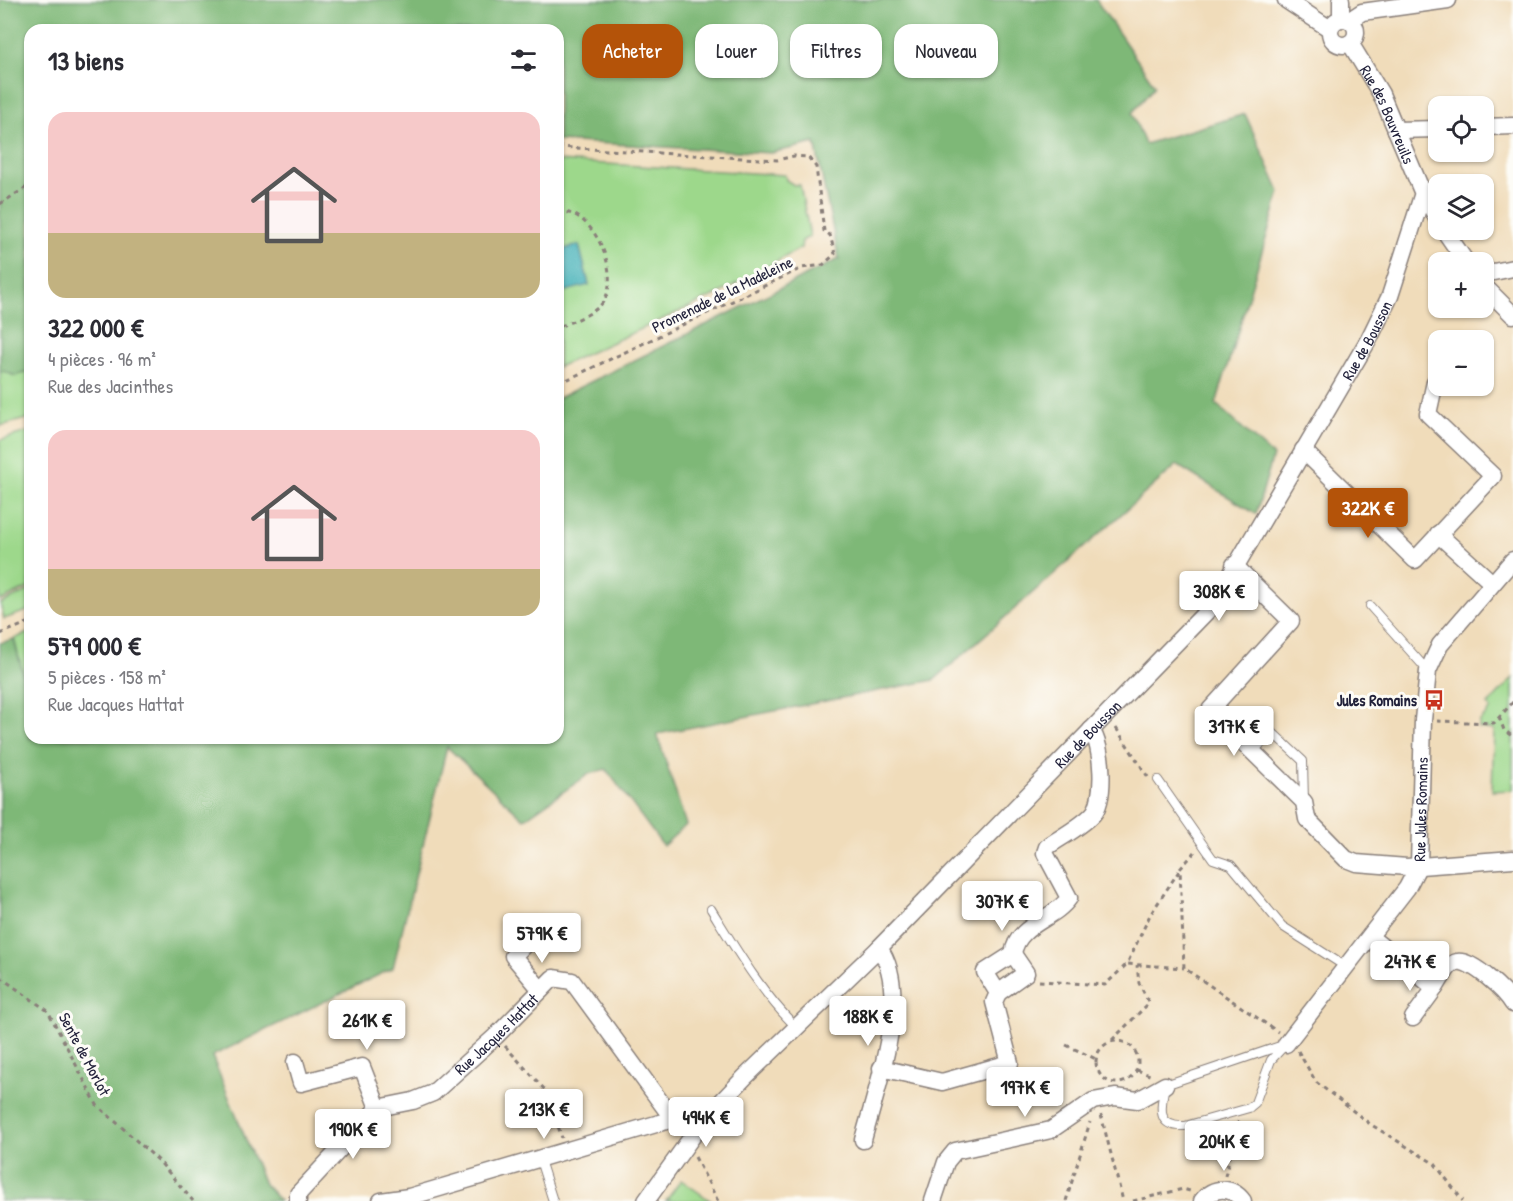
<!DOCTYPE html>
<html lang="fr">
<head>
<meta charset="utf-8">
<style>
	:root { --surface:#fff; --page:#f2f2f3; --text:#2b2b33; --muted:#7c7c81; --accent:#b45309 }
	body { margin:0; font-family:"Patrick Hand",sans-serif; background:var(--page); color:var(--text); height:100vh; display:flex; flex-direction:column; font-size:22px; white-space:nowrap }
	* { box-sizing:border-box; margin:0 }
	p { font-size:20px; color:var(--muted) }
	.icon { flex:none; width:33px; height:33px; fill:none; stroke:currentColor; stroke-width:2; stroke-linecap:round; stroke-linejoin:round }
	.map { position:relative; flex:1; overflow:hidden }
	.panel { position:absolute; left:24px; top:24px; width:540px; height:720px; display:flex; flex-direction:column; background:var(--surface); border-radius:18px; box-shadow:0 2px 4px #0004 }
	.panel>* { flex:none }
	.hud { position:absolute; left:582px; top:24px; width:570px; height:54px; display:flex; gap:12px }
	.controls { position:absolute; left:1428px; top:96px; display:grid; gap:12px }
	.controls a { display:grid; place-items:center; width:66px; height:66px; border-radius:12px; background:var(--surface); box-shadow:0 2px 4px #0004; font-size:30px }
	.price { position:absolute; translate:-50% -51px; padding:0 14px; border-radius:6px; background:#fff; color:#222; font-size:20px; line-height:39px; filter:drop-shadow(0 2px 3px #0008) }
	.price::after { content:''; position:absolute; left:50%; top:36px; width:18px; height:14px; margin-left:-9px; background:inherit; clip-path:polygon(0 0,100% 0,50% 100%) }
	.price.selected { background:var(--accent); color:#fff }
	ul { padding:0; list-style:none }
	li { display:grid; align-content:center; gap:12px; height:318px; padding:0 24px }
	li span { display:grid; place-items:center; height:186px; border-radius:18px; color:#555 }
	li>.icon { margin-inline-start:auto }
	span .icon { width:108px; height:108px; fill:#fffc; stroke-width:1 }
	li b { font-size:26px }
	h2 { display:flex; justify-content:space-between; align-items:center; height:72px; padding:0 24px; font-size:26px }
	.chip { padding:0 21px; border-radius:18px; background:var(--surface); box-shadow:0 2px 4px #0004; font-size:21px; line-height:54px }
	.chip.selected { background:var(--accent); color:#fff }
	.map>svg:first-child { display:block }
</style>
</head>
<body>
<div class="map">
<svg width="1513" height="1201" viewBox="0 0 1513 1201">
	<rect width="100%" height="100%" fill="#fdfcf7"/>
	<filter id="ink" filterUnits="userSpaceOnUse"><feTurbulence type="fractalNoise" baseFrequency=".0167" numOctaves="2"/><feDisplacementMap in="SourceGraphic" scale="12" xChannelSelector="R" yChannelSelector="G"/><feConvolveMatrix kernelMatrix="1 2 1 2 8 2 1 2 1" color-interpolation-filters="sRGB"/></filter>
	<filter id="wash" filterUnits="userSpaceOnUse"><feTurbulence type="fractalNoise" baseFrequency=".008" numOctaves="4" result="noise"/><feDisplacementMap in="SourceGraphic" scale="24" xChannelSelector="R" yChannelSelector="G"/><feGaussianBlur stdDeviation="1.35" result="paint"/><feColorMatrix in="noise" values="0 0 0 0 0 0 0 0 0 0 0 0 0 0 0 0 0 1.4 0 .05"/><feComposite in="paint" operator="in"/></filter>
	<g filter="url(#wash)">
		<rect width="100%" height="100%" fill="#f0dcba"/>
		<path fill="#9dd88b" stroke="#607d63" stroke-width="1.5" d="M558,161L785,175L786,180L794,185H800L810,236L802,241L801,248L720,293L558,367V293L589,284L579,245L558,251Z
			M4,371L15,376L30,371V418L0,426V372Z
			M30,431V587L0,601V440Z
			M30,590V610L4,619L0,604Z
			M30,632V702L14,639Z
			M1513,678V790L1492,791L1494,730L1479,728L1480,721L1491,709L1488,705Z
			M681,1180L711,1201H666Z"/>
		<path fill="#7eb877" stroke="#506d59" stroke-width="1.5" d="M0,0H1096L1155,86L1132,113L1145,144L1245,114L1280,192L1216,404L1273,456L1256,514L1177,465L934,680L657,734L686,825L663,846L606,769L589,774L524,819L447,747L393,968L212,1056L264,1184L280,1201H0V643L14,639L30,702V738H558V398L839,259L815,143L771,153L558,141V30H30V371L15,376L4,371L0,372Z"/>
		<path fill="#3badb5" stroke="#2e6878" stroke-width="1.5" d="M579,245L589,285L558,293V251Z"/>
	</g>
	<g filter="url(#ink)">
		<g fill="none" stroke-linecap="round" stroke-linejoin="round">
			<g stroke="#897f7a" stroke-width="10">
				<path id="lane" d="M1370,606L1428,671
					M1253,752L1272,732L1303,761L1304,802
					M1158,780L1213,859L1231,865L1282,926L1346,967
					M711,909C737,951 761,992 796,1027
					M1286,1044L1271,1060L1255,1103L1249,1108L1185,1126C1155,1128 1161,1106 1165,1085Z
					M540,1160L553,1201"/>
			</g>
			<g stroke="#897f7a" stroke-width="19">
				<g id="street">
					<path d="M1286,0L1330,29"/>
					<path d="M1341,18V0"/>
					<circle cx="1343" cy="32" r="13"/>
					<path d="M1350,20L1362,12L1448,0"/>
					<path id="s1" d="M1350,43L1381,94L1421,189L1438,220"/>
					<path d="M1484,127L1513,126"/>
					<path d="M1396,130L1438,129"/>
					<path d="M1444,230L1466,262"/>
					<path d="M1484,274L1513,268"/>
					<path d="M1484,286L1513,315"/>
					<path d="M1303,450L1415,560L1493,476L1428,414L1435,382"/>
					<path d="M1438,534L1492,583"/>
					<path d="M1234,565L1291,621L1210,710L1304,802L1307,819L1346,859L1356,863L1407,867L1513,859"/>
					<path d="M1370,937L1435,988C1440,981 1448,963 1457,962C1472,959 1506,992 1513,1004"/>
					<path d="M531,938L513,956L541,990"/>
					<path d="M998,993L1026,973L1013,954"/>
					<path d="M1413,1018L1435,988"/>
					<path id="s2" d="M1286,1044L1407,888L1419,865L1423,720L1428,671L1440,645L1513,560"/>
					<path d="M295,1062L301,1083L362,1067L378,1108"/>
					<path d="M881,1068L942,1082L1010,1063L994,1002L998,993L985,972L1013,954C1017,924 1054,920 1069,898L1045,853L1047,847C1061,837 1081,827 1093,814C1106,799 1103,745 1091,730"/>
					<path d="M863,1140C876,1090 912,993 879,948"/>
					<path id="s3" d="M298,1201V1194L378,1108L413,1101L433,1093L496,1036L553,978L572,981L673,1119"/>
					<path d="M381,1201L409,1197L673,1119L690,1116L704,1120"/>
					<path id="s4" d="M646,1201L704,1120L745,1077L879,948L1213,605L1369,339L1390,296L1423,193"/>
					<path d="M933,1201L946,1162L955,1151L1051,1130L1093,1101L1115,1097L1138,1100L1165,1085"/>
					<path d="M1202,1201C1213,1186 1232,1186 1243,1201"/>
				</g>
			</g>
			<path stroke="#897f7a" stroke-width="3" stroke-dasharray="4.5 4.5" stroke-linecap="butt" d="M558,147L777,160L794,156L808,157L816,167L824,231L830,235L835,254L823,265L802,268L558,384
				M0,204L30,185
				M558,210C565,212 575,214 580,218C602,234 619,279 603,302C594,315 572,321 558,327
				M0,634L30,622
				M1499,717L1504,730L1513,737
				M1437,721L1494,723L1513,702
				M1116,728L1148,777
				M1195,852L1180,869L1184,968L1278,1032
				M1179,871L1150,915L1127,964L1184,968
				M0,977L48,1011L97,1105L158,1160L193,1201
				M1039,981L1105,985L1127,964
				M1112,1040L1149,1003L1139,983L1137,965
				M1096 1062a21 21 0 1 1 42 0a21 21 0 1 1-42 0Z
				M1066,1045L1096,1059
				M505,1046L546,1091L562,1138
				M1298,1051L1316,1082L1370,1124L1435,1164L1463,1201
				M1137,1070L1152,1076
				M1101,1115L1123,1201
				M695,1157L718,1201
				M1225,1176L1239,1121
				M1066,1201L1090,1122
				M1133,1201L1183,1189L1190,1191"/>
			<use href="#lane" stroke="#fff" stroke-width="8"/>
			<use href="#street" stroke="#fff" stroke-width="16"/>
		</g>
	</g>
	<defs>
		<g id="bus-bare" transform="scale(1.62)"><path d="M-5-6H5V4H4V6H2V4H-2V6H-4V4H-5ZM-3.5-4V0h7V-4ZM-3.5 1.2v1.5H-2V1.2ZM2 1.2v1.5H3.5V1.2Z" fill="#c8321e" stroke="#fdfcf7" stroke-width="2.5" paint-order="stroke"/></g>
	</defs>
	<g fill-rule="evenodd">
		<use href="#bus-bare" x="1434" y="700"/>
	</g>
	<g text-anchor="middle" stroke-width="6" stroke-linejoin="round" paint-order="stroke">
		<g font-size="16" fill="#22223b" stroke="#fdfcf7">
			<text dy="6" stroke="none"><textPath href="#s1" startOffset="81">Rue des Bouvreuils</textPath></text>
			<text transform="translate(722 294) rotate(-26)" y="6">Promenade de la Madeleine</text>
			<text dy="6" stroke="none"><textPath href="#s4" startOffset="1130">Rue de Bousson</textPath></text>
			<text dy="6" stroke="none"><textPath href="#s4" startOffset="644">Rue de Bousson</textPath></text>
			<text dy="6" stroke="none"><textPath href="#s2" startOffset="279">Rue Jules Romains</textPath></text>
			<text dy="6" stroke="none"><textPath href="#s3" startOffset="268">Rue Jacques Hattat</textPath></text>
			<text transform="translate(85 1054) rotate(62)" y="6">Sente de Morlot</text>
		</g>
		<g font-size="16" font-weight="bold" fill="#22223b" stroke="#fdfcf7" text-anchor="end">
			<text x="1417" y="706">Jules Romains</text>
		</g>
	</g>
</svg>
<div class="controls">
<a><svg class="icon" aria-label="locate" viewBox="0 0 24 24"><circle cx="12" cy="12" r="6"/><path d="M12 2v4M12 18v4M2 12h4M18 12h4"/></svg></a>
<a><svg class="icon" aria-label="layers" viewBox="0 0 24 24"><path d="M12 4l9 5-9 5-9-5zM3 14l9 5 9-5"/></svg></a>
<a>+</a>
<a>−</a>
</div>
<b class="price selected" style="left:1368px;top:539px">322K €</b>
<b class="price" style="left:1219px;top:622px">308K €</b>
<b class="price" style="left:1234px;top:757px">317K €</b>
<b class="price" style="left:1002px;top:932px">307K €</b>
<b class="price" style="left:542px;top:964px">579K €</b>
<b class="price" style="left:1410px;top:992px">247K €</b>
<b class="price" style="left:868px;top:1047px">188K €</b>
<b class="price" style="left:367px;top:1051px">261K €</b>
<b class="price" style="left:1025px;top:1118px">197K €</b>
<b class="price" style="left:544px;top:1140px">213K €</b>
<b class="price" style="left:706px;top:1148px">494K €</b>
<b class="price" style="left:353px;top:1160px">190K €</b>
<b class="price" style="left:1224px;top:1172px">204K €</b>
<div class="hud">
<a class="chip selected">Acheter</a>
<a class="chip">Louer</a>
<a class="chip">Filtres</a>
<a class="chip">Nouveau</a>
</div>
<section class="panel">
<h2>13 biens<svg class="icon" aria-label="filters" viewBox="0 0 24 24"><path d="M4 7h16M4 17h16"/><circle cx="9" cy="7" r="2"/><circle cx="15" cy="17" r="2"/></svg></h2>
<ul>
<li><span style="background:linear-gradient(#f6c9c9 65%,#c2b280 0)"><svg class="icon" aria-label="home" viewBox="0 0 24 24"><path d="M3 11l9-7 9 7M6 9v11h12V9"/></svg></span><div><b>322 000 €</b><p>4 pièces · 96 m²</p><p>Rue des Jacinthes</p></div></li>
<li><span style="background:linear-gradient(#f6c9c9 75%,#c2b280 0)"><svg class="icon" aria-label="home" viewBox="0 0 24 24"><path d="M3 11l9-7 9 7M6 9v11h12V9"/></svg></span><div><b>579 000 €</b><p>5 pièces · 158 m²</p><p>Rue Jacques Hattat</p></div></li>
</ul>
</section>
</div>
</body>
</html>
